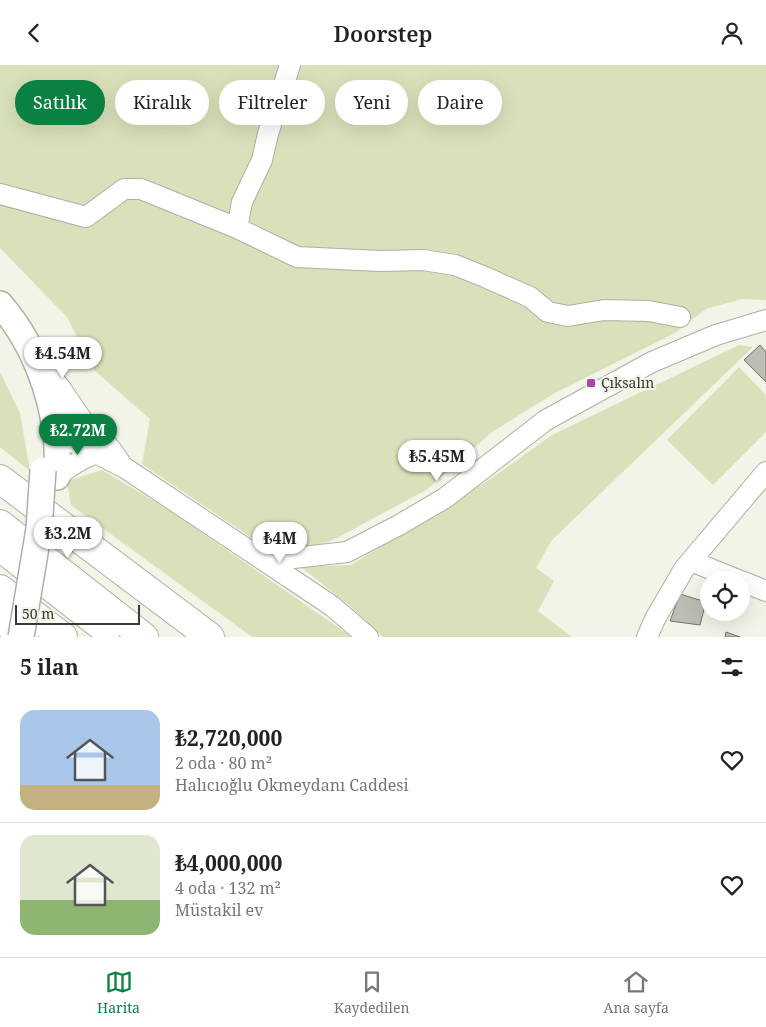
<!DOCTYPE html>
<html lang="tr">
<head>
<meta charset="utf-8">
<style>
	:root { --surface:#fff; --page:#f6f6f6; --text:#222; --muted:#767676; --line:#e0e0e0; --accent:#0b8043 }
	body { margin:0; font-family:"Noto Serif",serif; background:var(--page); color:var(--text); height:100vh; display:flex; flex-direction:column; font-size:19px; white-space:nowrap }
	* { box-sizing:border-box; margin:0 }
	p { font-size:16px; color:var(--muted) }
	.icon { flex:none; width:28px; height:28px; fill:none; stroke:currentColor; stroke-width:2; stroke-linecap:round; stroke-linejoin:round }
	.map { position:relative; height:572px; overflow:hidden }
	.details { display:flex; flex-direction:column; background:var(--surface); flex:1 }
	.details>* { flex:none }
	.hud { position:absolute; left:15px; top:15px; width:500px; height:45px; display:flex; gap:10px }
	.buttons { position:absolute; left:700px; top:506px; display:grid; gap:10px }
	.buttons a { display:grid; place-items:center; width:50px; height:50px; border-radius:50%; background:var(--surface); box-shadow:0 5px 20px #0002; font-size:25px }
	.scale { position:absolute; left:15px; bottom:12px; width:125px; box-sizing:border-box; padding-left:5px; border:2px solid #393a35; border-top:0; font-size:14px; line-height:18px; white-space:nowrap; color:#393a35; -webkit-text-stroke:4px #f1f4e7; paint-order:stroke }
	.price { position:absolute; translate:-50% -42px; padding:0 11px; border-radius:18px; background:#fff; color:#222; font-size:16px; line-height:32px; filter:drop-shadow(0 1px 2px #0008) }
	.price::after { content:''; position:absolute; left:50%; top:30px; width:15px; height:11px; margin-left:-8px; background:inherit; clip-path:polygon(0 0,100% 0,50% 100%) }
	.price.current { background:var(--accent); color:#fff }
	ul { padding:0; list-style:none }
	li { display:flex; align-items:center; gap:15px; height:125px; padding:0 20px }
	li+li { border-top:1px solid var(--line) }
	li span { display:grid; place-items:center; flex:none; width:140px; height:100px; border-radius:15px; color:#555 }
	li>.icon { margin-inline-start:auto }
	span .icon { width:60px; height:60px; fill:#fffc; stroke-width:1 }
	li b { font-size:21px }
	h2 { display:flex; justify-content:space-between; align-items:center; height:60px; padding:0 20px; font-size:21px }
	.tag { padding:0 18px; border-radius:22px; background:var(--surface); box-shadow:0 5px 20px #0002; font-size:18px; line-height:45px }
	.tag.current { background:var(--accent); color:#fff }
	header { display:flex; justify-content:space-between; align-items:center; height:65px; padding:0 20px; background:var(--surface); font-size:22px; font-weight:600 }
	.tab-bar { display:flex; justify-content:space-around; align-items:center; height:70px; border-top:1px solid var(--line); background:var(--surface); font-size:14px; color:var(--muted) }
	.tab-bar a { display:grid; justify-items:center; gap:2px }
	.tab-bar .current { color:var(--accent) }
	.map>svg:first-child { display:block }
</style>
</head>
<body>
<header><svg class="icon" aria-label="back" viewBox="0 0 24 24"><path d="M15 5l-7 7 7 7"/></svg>Doorstep<svg class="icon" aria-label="person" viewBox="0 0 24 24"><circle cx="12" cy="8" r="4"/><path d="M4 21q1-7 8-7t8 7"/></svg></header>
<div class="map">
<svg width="766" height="572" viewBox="0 0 766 572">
	<rect width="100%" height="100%" fill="#f1f4e7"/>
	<path fill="#d8e1ba" d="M0,0H766V235L742,234L706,244L675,268L555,328L492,367L426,425L333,475L310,482L258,477L142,399L150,354L94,305L67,252L0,183Z
		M739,280L753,282L552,475L536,503L554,516L538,546L572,572H383L349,540L301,502L351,500L492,413L552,370Z
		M739,302L766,330V367L713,420L667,375Z
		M0,307L20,348L30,406L0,382Z
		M102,405L172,447L352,572H252L71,440L67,416Z"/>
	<path fill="#bbbeb2" stroke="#717368" d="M760,280L766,287V317L744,295Z
		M680,529L706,537L700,560L670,556Z
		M726,567L740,572H725Z"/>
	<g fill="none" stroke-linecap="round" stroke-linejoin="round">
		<g stroke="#adb0a4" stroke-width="22">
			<path id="minor" d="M0,129L86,152L124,124H141L237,163L297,192L380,196L423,195L455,200L485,212L530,232L548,247L568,251L604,245L649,246L680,252
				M237,163L242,137L262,95L268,69L290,0
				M40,298L59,321L85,359
				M54,353C82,346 106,376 120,397
				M56,370L86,383L125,403L332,541L368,572
				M57,412C69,401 81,394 97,388
				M0,487L109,572
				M267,496L347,487L399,460L445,433L546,355L652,297L716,270L766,255
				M691,496L738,515
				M741,516L766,526
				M647,572L655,554L684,504L766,407"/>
		</g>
		<g stroke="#adb0a4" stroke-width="28">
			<path id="major" d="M0,239C40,285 61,352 57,412"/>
		</g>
		<g stroke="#adb0a4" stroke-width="30">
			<path id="highway" d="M0,414L210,572
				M0,459L144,572
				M0,524L63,572
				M0,553L24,572"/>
		</g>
		<use href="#minor" stroke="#fff" stroke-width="20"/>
		<use href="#major" stroke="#fff" stroke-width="25"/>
		<use href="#highway" stroke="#fff" stroke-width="28"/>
		<g stroke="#adb0a4" stroke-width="28" stroke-linecap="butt">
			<path id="major-bridge" d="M21,572L39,464L43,405"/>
		</g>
		<use href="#major-bridge" stroke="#fff" stroke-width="25"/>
	</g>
	<rect fill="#aa46ab" stroke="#f1f4e7" stroke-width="2" x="586" y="313" width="10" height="10" rx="2.5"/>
	<g text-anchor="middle" stroke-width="4.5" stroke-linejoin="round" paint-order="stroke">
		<g font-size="14" fill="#393a35" stroke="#f1f4e7" text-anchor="start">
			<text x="601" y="323">Çıksalın</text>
		</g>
	</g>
</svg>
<div class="buttons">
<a><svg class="icon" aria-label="locate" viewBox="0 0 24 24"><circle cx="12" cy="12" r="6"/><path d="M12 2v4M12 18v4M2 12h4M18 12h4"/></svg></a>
</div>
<div class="scale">50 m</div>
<b class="price" style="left:63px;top:314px">₺4.54M</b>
<b class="price current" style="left:78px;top:391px">₺2.72M</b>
<b class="price" style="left:437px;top:417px">₺5.45M</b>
<b class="price" style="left:68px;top:494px">₺3.2M</b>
<b class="price" style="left:280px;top:499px">₺4M</b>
<div class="hud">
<a class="tag current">Satılık</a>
<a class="tag">Kiralık</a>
<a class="tag">Filtreler</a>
<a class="tag">Yeni</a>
<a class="tag">Daire</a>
</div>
</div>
<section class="details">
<h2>5 ilan<svg class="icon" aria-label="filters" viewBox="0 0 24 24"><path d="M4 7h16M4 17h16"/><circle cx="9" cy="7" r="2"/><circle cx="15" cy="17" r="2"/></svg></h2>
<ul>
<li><span style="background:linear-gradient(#a9c7e8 75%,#c2b280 0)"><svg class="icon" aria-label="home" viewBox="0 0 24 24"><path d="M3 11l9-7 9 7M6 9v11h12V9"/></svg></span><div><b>₺2,720,000</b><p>2 oda · 80 m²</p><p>Halıcıoğlu Okmeydanı Caddesi</p></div><svg class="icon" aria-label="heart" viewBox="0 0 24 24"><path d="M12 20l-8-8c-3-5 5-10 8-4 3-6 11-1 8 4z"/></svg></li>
<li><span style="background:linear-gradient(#dfe7d0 65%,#8fb573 0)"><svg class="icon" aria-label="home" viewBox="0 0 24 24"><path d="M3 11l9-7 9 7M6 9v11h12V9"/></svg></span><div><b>₺4,000,000</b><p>4 oda · 132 m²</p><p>Müstakil ev</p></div><svg class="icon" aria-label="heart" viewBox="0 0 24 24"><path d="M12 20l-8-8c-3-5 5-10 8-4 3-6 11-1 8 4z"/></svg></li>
</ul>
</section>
<nav class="tab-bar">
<a class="current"><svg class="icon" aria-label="map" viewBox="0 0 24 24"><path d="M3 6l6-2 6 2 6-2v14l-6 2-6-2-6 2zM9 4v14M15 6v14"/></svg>Harita</a>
<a><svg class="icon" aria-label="saved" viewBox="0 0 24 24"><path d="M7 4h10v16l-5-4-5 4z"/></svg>Kaydedilen</a>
<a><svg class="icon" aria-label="home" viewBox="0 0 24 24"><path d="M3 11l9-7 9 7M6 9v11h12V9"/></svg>Ana sayfa</a>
</nav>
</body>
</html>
